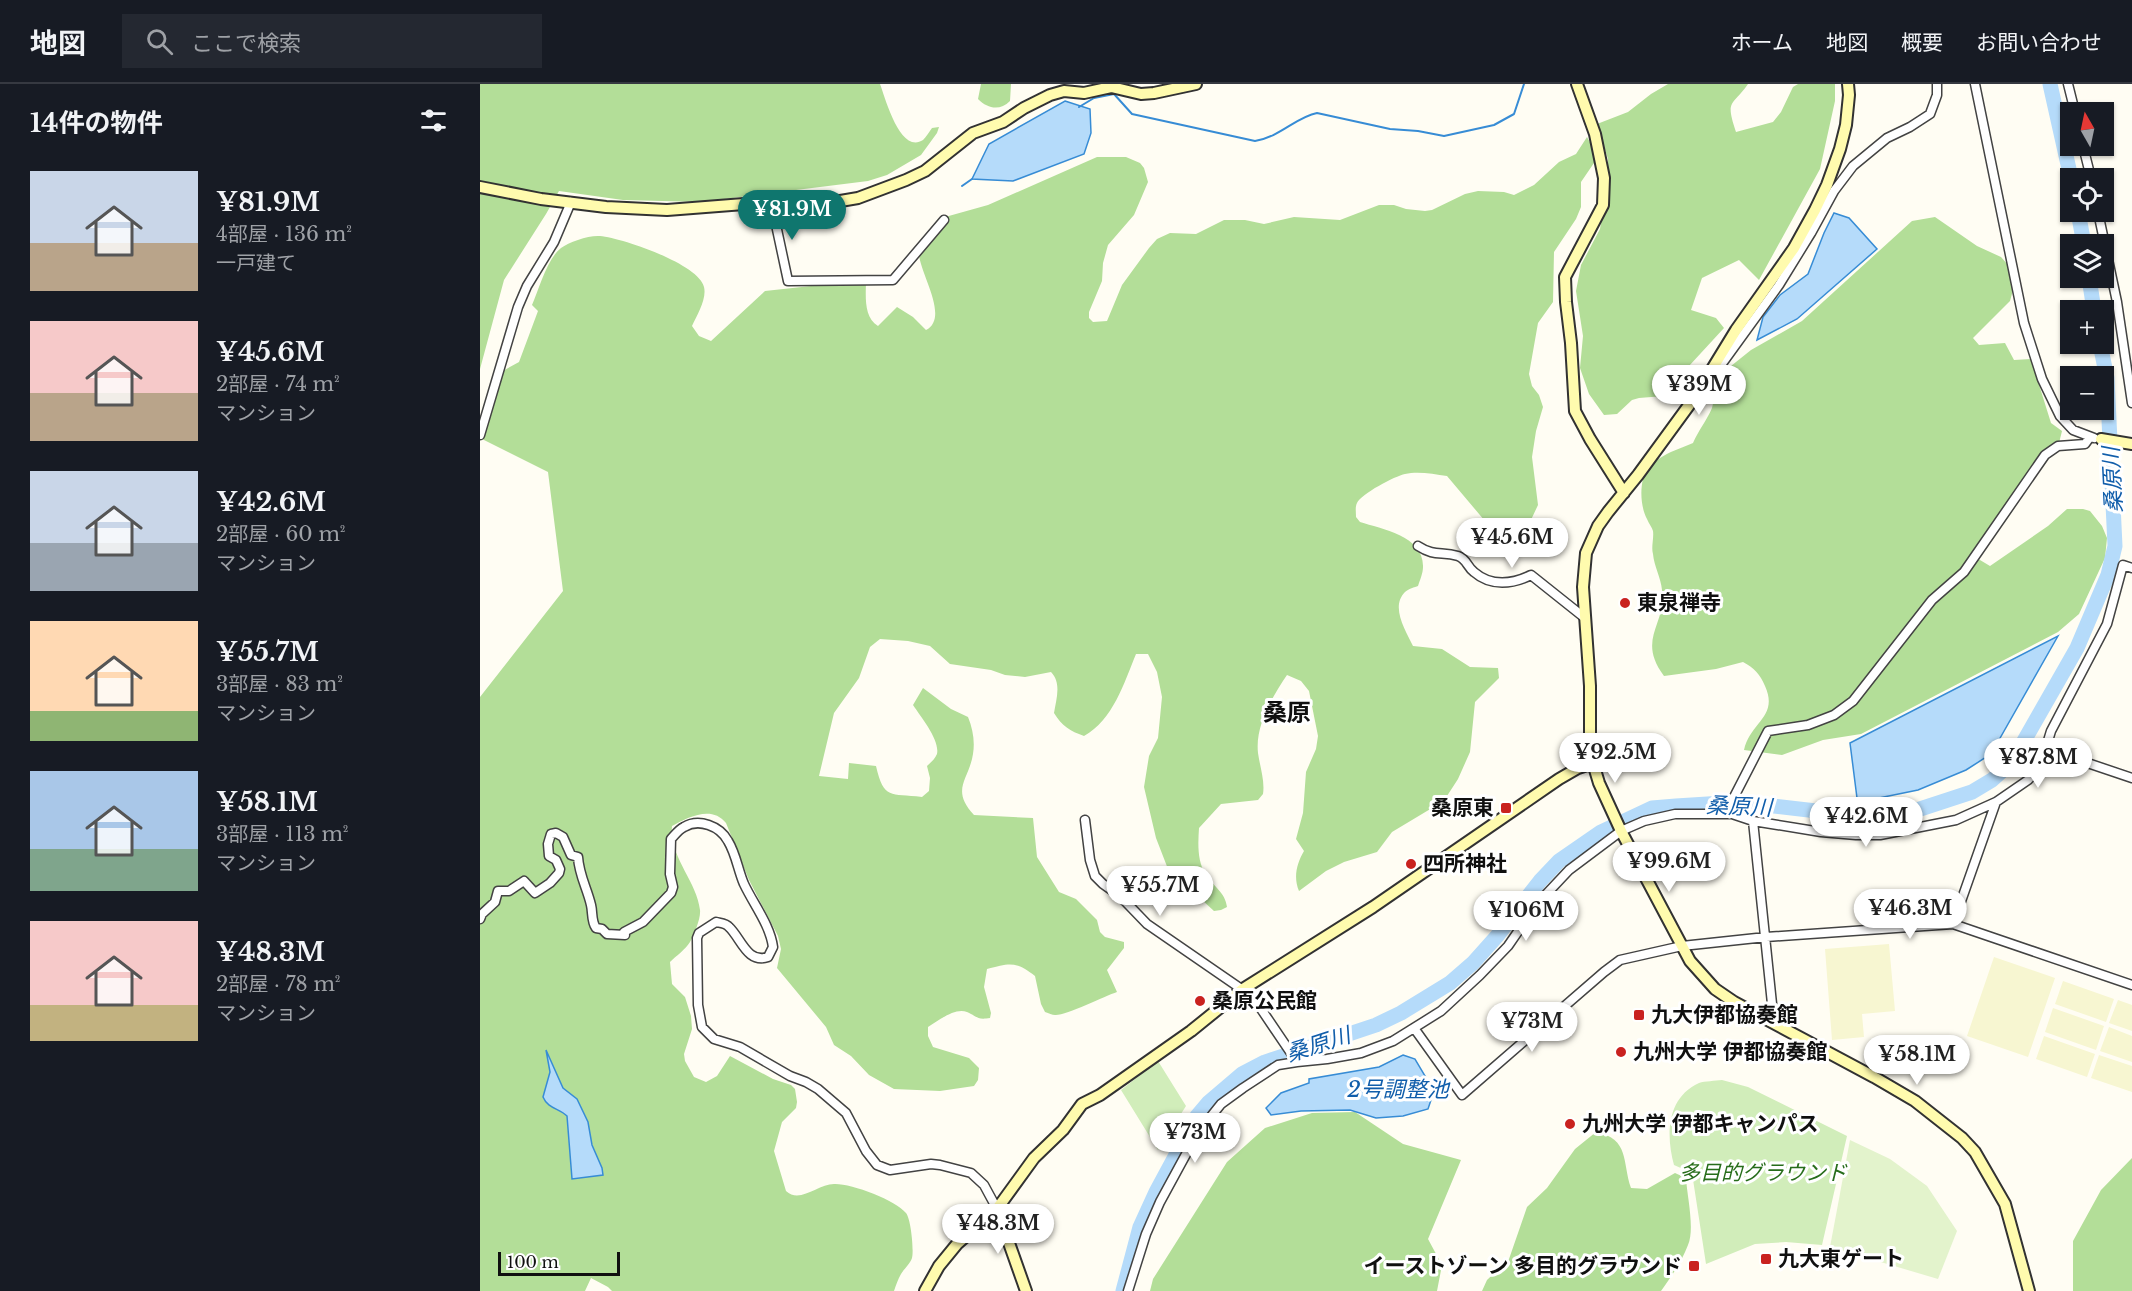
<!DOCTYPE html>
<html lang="ja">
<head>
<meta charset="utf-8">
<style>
	:root { --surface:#171b24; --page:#242831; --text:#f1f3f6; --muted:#9ea1a6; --line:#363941; --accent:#0f766e }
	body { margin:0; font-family:"Libre Baskerville","Noto Sans JP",serif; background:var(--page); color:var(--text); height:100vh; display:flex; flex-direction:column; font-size:22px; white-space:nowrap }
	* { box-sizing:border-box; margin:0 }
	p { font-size:20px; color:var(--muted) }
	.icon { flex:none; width:33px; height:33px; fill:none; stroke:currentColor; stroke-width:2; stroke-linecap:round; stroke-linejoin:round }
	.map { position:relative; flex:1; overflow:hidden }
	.details { display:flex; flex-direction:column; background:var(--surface); width:480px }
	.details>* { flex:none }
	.needle { width:39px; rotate:351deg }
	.tools { position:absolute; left:1580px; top:18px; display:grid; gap:12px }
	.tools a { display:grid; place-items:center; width:54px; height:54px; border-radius:0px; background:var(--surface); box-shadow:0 2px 4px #0004; font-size:30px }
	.scale { position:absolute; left:18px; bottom:15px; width:122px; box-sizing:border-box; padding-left:6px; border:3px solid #101010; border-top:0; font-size:16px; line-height:21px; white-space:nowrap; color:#101010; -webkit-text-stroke:4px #fff; paint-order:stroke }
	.price { position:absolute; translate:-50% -51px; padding:0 14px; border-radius:21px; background:#fff; color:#222; font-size:20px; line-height:39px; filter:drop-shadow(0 2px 3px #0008) }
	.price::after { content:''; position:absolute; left:50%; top:36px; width:18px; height:14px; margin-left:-9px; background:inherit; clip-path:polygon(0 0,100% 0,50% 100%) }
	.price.current { background:var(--accent); color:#fff }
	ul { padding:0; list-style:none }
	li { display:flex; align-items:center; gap:18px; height:150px; padding:0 30px }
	li span { display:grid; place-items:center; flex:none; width:168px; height:120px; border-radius:0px; color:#555 }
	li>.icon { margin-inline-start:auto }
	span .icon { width:72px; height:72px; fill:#fffc; stroke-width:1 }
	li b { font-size:26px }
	h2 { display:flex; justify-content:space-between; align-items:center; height:72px; padding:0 30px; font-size:26px }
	header { display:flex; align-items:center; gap:36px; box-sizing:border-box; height:84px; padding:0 30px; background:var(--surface); border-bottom:2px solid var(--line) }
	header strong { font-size:28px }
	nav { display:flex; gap:33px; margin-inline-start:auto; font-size:21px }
	.search { width:420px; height:54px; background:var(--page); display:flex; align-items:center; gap:15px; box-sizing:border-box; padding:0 21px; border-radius:0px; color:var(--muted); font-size:22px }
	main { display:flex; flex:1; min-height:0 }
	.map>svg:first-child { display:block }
</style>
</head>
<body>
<header>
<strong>地図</strong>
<div class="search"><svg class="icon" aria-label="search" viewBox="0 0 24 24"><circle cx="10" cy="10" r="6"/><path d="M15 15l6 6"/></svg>ここで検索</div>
<nav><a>ホーム</a><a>地図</a><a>概要</a><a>お問い合わせ</a></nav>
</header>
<main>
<section class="details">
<h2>14件の物件<svg class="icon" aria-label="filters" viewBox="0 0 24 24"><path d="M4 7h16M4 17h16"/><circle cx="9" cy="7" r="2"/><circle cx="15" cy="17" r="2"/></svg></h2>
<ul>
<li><span style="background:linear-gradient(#c9d6e8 60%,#b9a48a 0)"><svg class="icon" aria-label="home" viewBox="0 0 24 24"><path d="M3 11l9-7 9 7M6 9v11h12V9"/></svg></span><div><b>¥81.9M</b><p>4部屋 · 136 m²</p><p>一戸建て</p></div></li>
<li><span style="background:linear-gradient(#f6c9c9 60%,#b9a48a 0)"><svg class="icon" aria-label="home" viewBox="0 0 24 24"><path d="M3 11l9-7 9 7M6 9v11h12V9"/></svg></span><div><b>¥45.6M</b><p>2部屋 · 74 m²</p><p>マンション</p></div></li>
<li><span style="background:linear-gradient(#c9d6e8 60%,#9aa5b1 0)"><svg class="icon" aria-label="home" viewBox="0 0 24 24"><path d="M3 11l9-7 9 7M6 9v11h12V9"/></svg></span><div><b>¥42.6M</b><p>2部屋 · 60 m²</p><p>マンション</p></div></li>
<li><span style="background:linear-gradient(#ffd9b3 75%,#8fb573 0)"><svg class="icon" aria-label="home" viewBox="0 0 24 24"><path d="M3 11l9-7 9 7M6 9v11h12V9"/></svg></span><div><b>¥55.7M</b><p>3部屋 · 83 m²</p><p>マンション</p></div></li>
<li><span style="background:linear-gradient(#a9c7e8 65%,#7fa58c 0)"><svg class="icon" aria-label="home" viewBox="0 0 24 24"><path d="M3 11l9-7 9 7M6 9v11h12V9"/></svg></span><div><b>¥58.1M</b><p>3部屋 · 113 m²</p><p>マンション</p></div></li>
<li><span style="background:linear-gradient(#f6c9c9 70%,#c2b280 0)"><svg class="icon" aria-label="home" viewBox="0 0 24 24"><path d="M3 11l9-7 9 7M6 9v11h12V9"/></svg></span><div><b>¥48.3M</b><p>2部屋 · 78 m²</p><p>マンション</p></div></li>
</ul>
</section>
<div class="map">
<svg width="1652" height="1207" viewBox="0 0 1652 1207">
	<rect width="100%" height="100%" fill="#fffdf3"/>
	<path fill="#f7f6d1" d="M1409,860L1415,927L1382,930L1384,953L1352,956L1345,865Z
		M1514,873L1575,894L1548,973L1487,952Z
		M1583,897L1634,915L1626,938L1575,920Z
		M1638,916L1652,921V947L1629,939Z
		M1573,924L1624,942L1616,966L1565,948Z
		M1629,943L1652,952V978L1620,967Z
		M1564,952L1615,970L1607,993L1556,975Z
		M1619,971L1652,982V1008L1611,994Z"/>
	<path fill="#d1edba" d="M678,977L706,1022L678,1066L641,1006Z
		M1242,996L1268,1003L1367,1052L1342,1161L1306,1158L1275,1160L1226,1180L1212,1089L1194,1081C1186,1052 1186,1014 1219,999C1225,997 1235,997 1242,996Z"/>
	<path fill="#b3de98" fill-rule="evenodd" d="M0,0H400C405,13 420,71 443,56C446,53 449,48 452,44L459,43L457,49L441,71L407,91L388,97L221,118L143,116L79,107L66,130L24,196L0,285Z
		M501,0H531L530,17C520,27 508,25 498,15Z
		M1188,0H1268C1252,23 1245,15 1256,48L1293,38L1301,28L1313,3L1318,0H1355V17L1340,85L1279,196L1259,176L1222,194L1211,226L1236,234L1244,244L1209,282L1202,318H1196L1184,312L1159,314L1152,316L1137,330L1124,331L1109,310L1100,284L1103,252L1096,207L1101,181L1120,145L1128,94V75L1117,40L1148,28L1171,10Z
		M1107,53L1116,69V76L1101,98V123L1096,135L1074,168L1073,218L1058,239L1049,290L1052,302L1059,311L1063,323L1056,347L1052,373L1058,421L1050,438L1031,446L1010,443L967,392C953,390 938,387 925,390C915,392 881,410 877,419C875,423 876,428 876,433L880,438C902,445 944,452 943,483C943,489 940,496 938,502C935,503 928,505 925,508C910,523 926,547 933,562L962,565L990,583L1018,584L1019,594L995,618L990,668L978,695L967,712L952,724L912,748L897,768L864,778L846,787L819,807C813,793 817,779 824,767L816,755L823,729L826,688L836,665L838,652L829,607L821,597L807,591C792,613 775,642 778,669C780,683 785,697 783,710L778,716L741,720L719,744C718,759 717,778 726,791C734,803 745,808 747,823L741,826L734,827L708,803L697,795L688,785L676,754L664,703L669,672L678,654L682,613L677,588L668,570H656C644,599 633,636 604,652C590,647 582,642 574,629C576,616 582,599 571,588L545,593L525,591L511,586L470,580L450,562L428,557L400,555L390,563L379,594L354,629L339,692L368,695L369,679L396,682C404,716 410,709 442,713L449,707L450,694L447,682C451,678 455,675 457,670C460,656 441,633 433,621L443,604L471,625L488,633C493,645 495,658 493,670C489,696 470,705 494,731L553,734L557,773L579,808L596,815L617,836L620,848L625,853L644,858V864L627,886L637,908C625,912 585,932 575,931C572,931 569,929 565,928L561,920L555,892C536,877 530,879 507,885L504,903L511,929L510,934C497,936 498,933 487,928C475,923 458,937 448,943V952L453,963L489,974L499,984L498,996L494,1002L460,1007L414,1005L389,991L371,972L354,961L346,943L297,884L301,865L298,852L269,796L246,739C232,721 208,733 192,742C189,773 217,797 220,826C221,834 214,851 210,858C206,865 196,872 190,878L192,900L205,913L211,932L212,945L204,970L205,977L214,993L226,998L237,992L250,972L293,995L311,1001L315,1005L317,1018L316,1024L302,1038L294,1067L306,1107C320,1120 338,1100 354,1100C370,1099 416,1116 426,1129C431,1135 434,1167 432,1174C430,1180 424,1185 421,1190C418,1195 416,1201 414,1207H132L128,1203L111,1194L105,1207H0V613L83,507L68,388L0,354L21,288L39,278L58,227L52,221C59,205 67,175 81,164C89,158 109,151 120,152C142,154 219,180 224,203C227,215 217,231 212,242L219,252L231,257L285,207L386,196C386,211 383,233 398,242L417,223L433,233L446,246C471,233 437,186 439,167C440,157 453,144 458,135L508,121L617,73H646L660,79L664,84L668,98L654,131L628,161L623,179L622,197L609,228V234L613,238L627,237L642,201L669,164L677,155L690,149L716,150L744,136H765L784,140L814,133L860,136L899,121H914L926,125L945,127L952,126L985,110L998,107L1024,108L1034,111L1054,101L1079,78L1096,70ZM67,969L83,1004L97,1015L108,1038L112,1061L122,1084L92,1095L87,1032C78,1023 72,1026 63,1013L70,988Z
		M1455,133L1497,162L1521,173L1529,182L1533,206L1530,217L1493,254L1499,261L1525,259L1534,276L1551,275L1571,339L1582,347L1579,359L1565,380L1495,473L1510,482L1568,442L1587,425H1603L1610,427L1622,442L1627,454L1625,474L1599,530L1578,548L1381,650L1343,656L1302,671L1264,666C1270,638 1299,633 1285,602C1280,590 1274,584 1263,578L1236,585L1184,592C1156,554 1187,541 1182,506C1181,494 1174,482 1173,470C1171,463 1174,455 1173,447C1172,443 1169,440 1167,435C1161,424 1160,407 1163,395C1171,373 1194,367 1213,359C1218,347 1227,336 1232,324C1235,314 1235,304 1236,294L1271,266L1322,237L1432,137Z
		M875,1028L923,1060L981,1076L948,1155L962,1181L957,1207H670L673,1195L747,1078L785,1044L832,1029Z
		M1116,1048C1150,1055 1142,1078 1151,1104L1167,1105L1195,1089L1206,1094C1207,1112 1215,1145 1208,1161C1202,1177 1191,1193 1181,1207H1002L1007,1196L1029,1175L1047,1123L1067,1104L1095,1065Z
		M1652,1074V1207H1593V1157L1621,1106Z"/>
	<path fill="#e3f3cc" d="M1370,1056L1410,1075L1447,1102L1477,1147L1458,1195L1350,1163Z"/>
	<path fill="#b5dbfa" stroke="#378cd5" stroke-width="1.5" d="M585,17L610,25L611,49L604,70L533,97L492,95L509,60Z
		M1354,129L1369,134L1397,165L1317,235L1277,256L1283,233L1300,211L1328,190L1344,149Z
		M1578,552L1511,670L1486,686L1438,706L1399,714H1377L1370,659Z
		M66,966L83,1004L97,1015L108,1038L112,1061L122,1084L123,1091L92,1095L87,1032C79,1024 68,1025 63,1013L70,988Z
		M923,971L935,975L954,1007L948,1025L923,1032L896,1034L870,1026L821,1027L791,1031L786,1024L801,1009L829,999V995L899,983Z"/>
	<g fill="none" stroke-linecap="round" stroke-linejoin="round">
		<path stroke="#378cd5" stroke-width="2" d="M599,23L614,14L634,10L652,30L775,57C800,53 816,33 837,29L910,45L938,47L964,52L1014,41L1034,30L1044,0
			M482,102L492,95"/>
		<path stroke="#b5dbfa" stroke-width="15" d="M1570,0L1591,94
			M1598,128L1604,160
			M1609,194L1614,226
			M643,1207L660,1143L676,1108L717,1032L728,1019L762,990L785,978L896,941L921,929L970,899L993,879L1018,851L1060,797L1079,777L1121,748L1172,724L1196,722L1259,718L1388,733L1437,726L1492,708L1512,696L1532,678L1597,564L1628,491L1635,462L1627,294L1620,260"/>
		<g stroke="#434343" stroke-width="11">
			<path id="street" d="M1495,0L1544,239L1562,295L1580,332L1593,346L1614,354
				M1588,0L1595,28
				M1603,62L1611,94
				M292,122L308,197L413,196L464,136
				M1618,128L1637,218L1652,319
				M1236,288L1299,201L1331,149L1354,107L1373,82L1407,54L1430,43L1450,30L1457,11V0
				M0,351L38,223L47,202L74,158L91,118
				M938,462C955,473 961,467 978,472C987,475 987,483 994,488C1011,503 1033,500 1051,491L1105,534
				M1566,665L1652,694
				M1252,730L1254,713L1288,647L1328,641L1354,631L1373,617L1452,516L1484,488L1565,371L1578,362L1605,360L1610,353
				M605,736L610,776L615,792L623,800L640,812L667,840L773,913L817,978L847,975L881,969L913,957L961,927L1000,891L1028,862L1057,820L1089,786L1141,747L1164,737L1195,730H1252L1273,737L1341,748L1376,751H1400L1476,736L1516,718L1548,696L1560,683L1571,647L1627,540L1643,481L1652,484
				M1273,737L1294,939
				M0,835L2,830L15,818L18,807H29L44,797L55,809L70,799L79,789L80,785L76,776L69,772L68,760L71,750L76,749L83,753L91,771L98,773C99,791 107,804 111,821C113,829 111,837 116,844L122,845L127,850L145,851L144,848L163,838L191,809L193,803L190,790L191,755C195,751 198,746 204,743C219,734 240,742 248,757C256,770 258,786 264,800C274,821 290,841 293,863L288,873C267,880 261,854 249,843C246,839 240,839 236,838L219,849L217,854L218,921L222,943L234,955L260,963L310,992L326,998L338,1005L366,1029L386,1067L397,1081L410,1086L451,1080L460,1081L491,1089L504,1101L517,1125
				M1473,840L1516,718
				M934,944L982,1011L1124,888L1140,876L1202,862L1286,853L1473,840L1652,901
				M648,1207L666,1150L680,1118L717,1050L741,1020L763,1004L798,981L817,978"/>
		</g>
		<g stroke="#323232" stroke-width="14">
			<path id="secondary" d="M1097,0L1115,50L1124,94L1123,121L1085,193L1086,218L1091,259L1095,327L1110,355L1144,409
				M1368,0L1369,11L1366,41L1360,65L1347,101L1335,126L1314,164L1256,246L1215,313L1158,391L1128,428L1118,442L1106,469L1103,503L1110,602V657L1113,679L1119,699L1141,747L1210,877L1235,905L1254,918L1394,993L1435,1017L1482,1054L1495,1068L1525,1120L1549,1207
				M0,103L61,115L126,123L187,126L264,120L319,124L378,114L426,96L445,87L493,49L523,38L544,24L570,11L584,7L604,9L631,3L661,10L674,9L716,0
				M1621,355L1652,360
				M517,1125L546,1207
				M445,1207L459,1182L477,1160L517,1125L554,1074L583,1046L602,1020L620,1011L711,947L763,905L893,823L1079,695L1098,684L1113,679"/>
		</g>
		<use href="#street" stroke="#fff" stroke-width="8"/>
		<use href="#secondary" stroke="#fffbae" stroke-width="10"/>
	</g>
	<g fill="#c9221f" stroke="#fff" stroke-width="2">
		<circle cx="1145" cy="519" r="6"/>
		<rect x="1020" y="718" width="12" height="12" rx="3"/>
		<circle cx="931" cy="780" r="6"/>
		<circle cx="720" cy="917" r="6"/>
		<rect x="1153" y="925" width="12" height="12" rx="3"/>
		<circle cx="1141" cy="968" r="6"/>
		<circle cx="1090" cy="1040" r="6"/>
		<rect x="1280" y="1169" width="12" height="12" rx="3"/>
		<rect x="1208" y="1176" width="12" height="12" rx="3"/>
	</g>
	<g text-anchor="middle" stroke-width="6" stroke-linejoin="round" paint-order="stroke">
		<g font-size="21" font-weight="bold" fill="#101010" stroke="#fff" text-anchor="start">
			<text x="1157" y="526">東泉禅寺</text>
			<text x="1014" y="731" text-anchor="end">桑原東</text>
			<text x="943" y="787">四所神社</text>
			<text x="732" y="924">桑原公民館</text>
			<text x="1171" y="938">九大伊都協奏館</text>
			<text x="1153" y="975">九州大学 伊都協奏館</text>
			<text x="1102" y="1047">九州大学 伊都キャンパス</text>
			<text x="1298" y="1182">九大東ゲート</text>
			<text x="1202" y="1189" text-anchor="end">イーストゾーン 多目的グラウンド</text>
		</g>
		<g font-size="21" font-style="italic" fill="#276d1b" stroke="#fff">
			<text x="1283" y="1096">多目的グラウンド</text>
		</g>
		<g font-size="22" font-style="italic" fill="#115eab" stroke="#fff">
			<text transform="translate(1632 396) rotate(-93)" y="8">桑原川</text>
			<text transform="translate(1259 722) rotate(2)" y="8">桑原川</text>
			<text transform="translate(838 960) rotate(-18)" y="8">桑原川</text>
			<text x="918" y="1013">2号調整池</text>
		</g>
		<g font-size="24" font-weight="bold" fill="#101010" stroke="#fff">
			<text x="807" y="637">桑原</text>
		</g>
	</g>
</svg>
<div class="tools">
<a><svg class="needle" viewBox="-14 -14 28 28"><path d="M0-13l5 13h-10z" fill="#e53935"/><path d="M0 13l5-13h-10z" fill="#9ea1a6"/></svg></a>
<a><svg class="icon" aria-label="locate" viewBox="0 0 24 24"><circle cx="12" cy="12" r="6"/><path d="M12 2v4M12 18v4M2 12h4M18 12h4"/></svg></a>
<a><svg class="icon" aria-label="layers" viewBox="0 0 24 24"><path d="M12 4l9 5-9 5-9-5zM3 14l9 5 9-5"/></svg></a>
<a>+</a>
<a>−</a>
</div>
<div class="scale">100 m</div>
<b class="price current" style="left:312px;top:157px">¥81.9M</b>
<b class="price" style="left:1219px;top:332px">¥39M</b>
<b class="price" style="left:1032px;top:485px">¥45.6M</b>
<b class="price" style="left:1135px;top:700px">¥92.5M</b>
<b class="price" style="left:1558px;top:705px">¥87.8M</b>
<b class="price" style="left:1386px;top:764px">¥42.6M</b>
<b class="price" style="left:1189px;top:809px">¥99.6M</b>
<b class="price" style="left:680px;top:833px">¥55.7M</b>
<b class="price" style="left:1430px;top:856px">¥46.3M</b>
<b class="price" style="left:1046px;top:858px">¥106M</b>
<b class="price" style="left:1052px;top:969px">¥73M</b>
<b class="price" style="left:1437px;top:1002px">¥58.1M</b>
<b class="price" style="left:715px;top:1080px">¥73M</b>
<b class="price" style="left:518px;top:1171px">¥48.3M</b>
</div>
</main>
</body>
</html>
